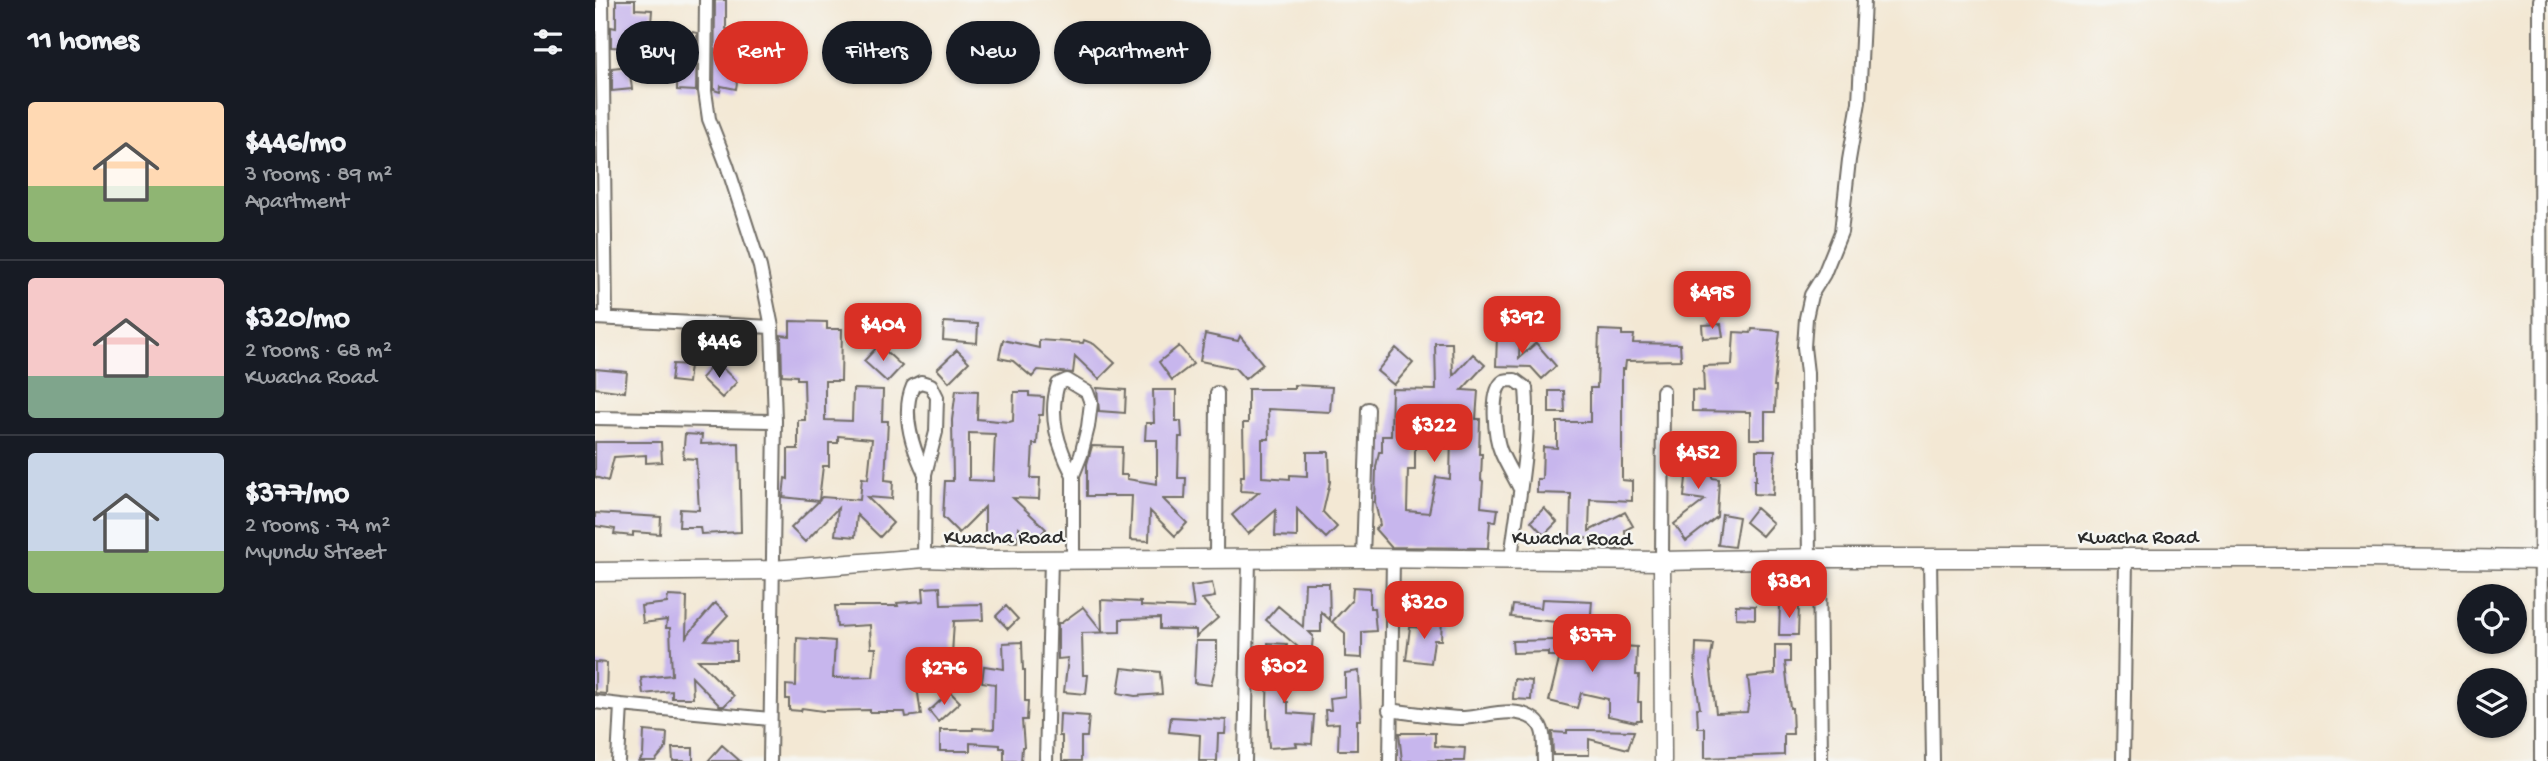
<!DOCTYPE html>
<html lang="en">
<head>
<meta charset="utf-8">
<style>
	:root { --surface:#171b24; --page:#242831; --text:#f1f3f6; --muted:#9ea1a6; --line:#363941; --accent:#d93025 }
	body { margin:0; font-family:"Gochi Hand",sans-serif; background:var(--page); color:var(--text); height:100vh; display:flex; flex-direction:column; font-size:26px; white-space:nowrap }
	* { box-sizing:border-box; margin:0 }
	p { font-size:23px; color:var(--muted) }
	.icon { flex:none; width:38px; height:38px; fill:none; stroke:currentColor; stroke-width:2; stroke-linecap:round; stroke-linejoin:round }
	.map { position:relative; flex:1; overflow:hidden }
	.sheet { display:flex; flex-direction:column; background:var(--surface); width:595px }
	.sheet>* { flex:none }
	.banner { position:absolute; left:21px; top:21px; width:665px; height:63px; display:flex; gap:14px }
	.controls { position:absolute; left:1862px; top:584px; display:grid; gap:14px }
	.controls a { display:grid; place-items:center; width:70px; height:70px; border-radius:50%; background:var(--surface); box-shadow:0 2px 5px #0004; font-size:35px }
	.price { position:absolute; translate:-50% -60px; padding:0 16px; border-radius:14px; background:var(--accent); color:#fff; font-size:23px; line-height:46px; filter:drop-shadow(0 2px 4px #0008) }
	.price::after { content:''; position:absolute; left:50%; top:42px; width:21px; height:16px; margin-left:-10px; background:inherit; clip-path:polygon(0 0,100% 0,50% 100%) }
	.price.selected { background:#222; color:#fff }
	ul { padding:0; list-style:none }
	li { display:flex; align-items:center; gap:21px; height:175px; padding:0 28px }
	li+li { border-top:2px solid var(--line) }
	li span { display:grid; place-items:center; flex:none; width:196px; height:140px; border-radius:7px; color:#555 }
	li>.icon { margin-inline-start:auto }
	span .icon { width:84px; height:84px; fill:#fffc; stroke-width:1 }
	li b { font-size:30px }
	h2 { display:flex; justify-content:space-between; align-items:center; height:84px; padding:0 28px; font-size:30px }
	.pill { padding:0 24px; border-radius:32px; background:var(--surface); box-shadow:0 2px 5px #0004; font-size:24px; line-height:63px }
	.pill.selected { background:var(--accent); color:#fff }
	main { display:flex; flex:1; min-height:0 }
	.map>svg:first-child { display:block }
</style>
</head>
<body>
<main>
<section class="sheet">
<h2>11 homes<svg class="icon" aria-label="filters" viewBox="0 0 24 24"><path d="M4 7h16M4 17h16"/><circle cx="9" cy="7" r="2"/><circle cx="15" cy="17" r="2"/></svg></h2>
<ul>
<li><span style="background:linear-gradient(#ffd9b3 60%,#8fb573 0)"><svg class="icon" aria-label="home" viewBox="0 0 24 24"><path d="M3 11l9-7 9 7M6 9v11h12V9"/></svg></span><div><b>$446/mo</b><p>3 rooms · 89 m²</p><p>Apartment</p></div></li>
<li><span style="background:linear-gradient(#f6c9c9 70%,#7fa58c 0)"><svg class="icon" aria-label="home" viewBox="0 0 24 24"><path d="M3 11l9-7 9 7M6 9v11h12V9"/></svg></span><div><b>$320/mo</b><p>2 rooms · 68 m²</p><p>Kwacha Road</p></div></li>
<li><span style="background:linear-gradient(#c9d6e8 70%,#8fb573 0)"><svg class="icon" aria-label="home" viewBox="0 0 24 24"><path d="M3 11l9-7 9 7M6 9v11h12V9"/></svg></span><div><b>$377/mo</b><p>2 rooms · 74 m²</p><p>Myundu Street</p></div></li>
</ul>
</section>
<div class="map">
<svg width="1953" height="761" viewBox="0 0 1953 761">
	<rect width="100%" height="100%" fill="#f6f6f2"/>
	<filter id="ink" filterUnits="userSpaceOnUse"><feTurbulence type="fractalNoise" baseFrequency=".0143" numOctaves="2"/><feDisplacementMap in="SourceGraphic" scale="14" xChannelSelector="R" yChannelSelector="G"/><feConvolveMatrix kernelMatrix="1 2 1 2 8 2 1 2 1" color-interpolation-filters="sRGB"/></filter>
	<filter id="wash" filterUnits="userSpaceOnUse"><feTurbulence type="fractalNoise" baseFrequency=".00686" numOctaves="4" result="noise"/><feDisplacementMap in="SourceGraphic" scale="28" xChannelSelector="R" yChannelSelector="G"/><feGaussianBlur stdDeviation="1.57" result="paint"/><feColorMatrix in="noise" values="0 0 0 0 0 0 0 0 0 0 0 0 0 0 0 0 0 1.4 0 .05"/><feComposite in="paint" operator="in"/></filter>
	<g filter="url(#wash)">
		<rect width="100%" height="100%" fill="#f3e8d4"/>
		<g id="blocks">
			<path fill="#c7b6ed" fill-rule="evenodd" d="M21,0H40V9L57,10L56,24L39,23L37,48L16,47V27L21,28Z
				M120,0H131V29L146,30L144,70L141,89L126,86L125,92L119,90Z
				M83,29L102,33L101,91L82,90L83,49L79,48Z
				M34,66L37,89L17,91V68Z
				M195,321L232,322V329H247L246,381H230V420L257,421L258,389L288,390L287,421H293L290,480L298,481L297,499L272,497L298,523L285,537L262,515L260,537L240,535L243,508L210,542L196,528L224,501L188,497L190,478L193,479V449H203V420H210L209,379H202V376L187,375L186,335L195,336ZM243,436L277,439L273,479L267,478L265,500L227,497L224,500L228,466H234V443H243Z
				M349,322L383,324L382,343L348,340Z
				M1126,324L1128,337L1108,338L1107,325Z
				M1157,329L1185,331L1179,386H1181L1180,412H1170V439H1155V412L1097,411V390L1109,391L1108,366L1137,365L1139,332L1156,333Z
				M1004,330L1027,331V335H1039L1038,343L1085,344L1086,360L1031,361L1030,369H1027V480L1037,481V501L995,499L994,531L1030,512L1038,526L1030,530L1031,549H1013V539L975,538L976,494L942,493V479H947L948,447L962,448V422H995V388H1002Z
				M610,334L643,341L645,336L668,364L650,379L640,368L605,361Z
				M902,335L925,336L924,358L941,343L961,366L947,379L936,367L901,366Z
				M408,340L444,348V340L488,343L489,340L499,344L520,363L504,379L480,356L478,373L443,370L437,377L418,361L404,358Z
				M840,343H857L858,376L878,354L890,365L867,390L883,391L881,419H885L884,454H887L886,480L888,481L886,507L903,509L901,522L895,521L893,548L796,547L780,529L785,525L780,502L781,467L784,452H787V436H796L797,389L841,390ZM833,435H856L855,479L841,477L834,513L812,511L813,470H820V446L833,445Z
				M284,345L307,366L292,382L269,361Z
				M584,346L598,364L577,380L564,362Z
				M801,348L818,363L799,385L782,371Z
				M362,350L374,362L354,382L342,369Z
				M121,362L142,382L127,398L106,378Z
				M78,364L95,365L93,383L76,381Z
				M0,369L32,372L30,392L0,388Z
				M699,385L737,387L735,412L673,409L674,439H667V477L695,479V475L712,476V452H734L735,482L728,512L742,527L731,538L702,509V537L680,536L681,510L653,534L637,515L664,492L645,491L646,476H649L648,423H653V389H699Z
				M502,388L531,390L530,413L504,411Z
				M361,390L383,391L382,419L414,422L418,421L419,392H434V396L449,397L448,415H444L442,444H438L436,478H445L444,499L418,498L451,529L438,542L424,528L422,542L390,540V507L364,533L348,517L350,481H358L357,420ZM374,433L400,434L398,481L374,480Z
				M558,390H581V421H586L587,437H584L583,478H591L590,499H568L592,523L580,536L555,511L554,541L535,540L537,496H492V464L497,446L527,447L526,475H532V479L562,484V440H550L551,423H559Z
				M954,391H969L970,413H954Z
				M90,434L107,435L106,444L144,443L146,532L106,534L105,527H84L85,509L104,510L101,459L88,458Z
				M0,442H66L67,462L51,463V455L19,457L13,481L0,477Z
				M1161,450H1180L1178,495L1159,494V480H1161Z
				M1079,451H1117V478L1124,479L1122,517L1091,541L1079,524L1110,500L1089,497L1092,469H1079Z
				M949,508L962,522L949,535L936,521Z
				M1161,508L1178,523L1167,536L1150,522Z
				M0,513L66,517L65,534L38,532V536L19,534L20,529L0,526Z
				M1127,514L1144,517L1139,547L1123,545Z
				M617,583L620,597L607,599L623,618L601,637V630L565,629V618L525,619V632L487,633L488,675H493L491,694L469,692L473,658L463,659V623H466L488,607L507,631L506,600L546,602V606L599,608L596,586Z
				M710,583H734L735,620L726,612V632H714L718,636L716,658L671,620L683,606L708,627Z
				M345,587L346,605L387,604L388,620L359,621L357,655L366,657L362,680L320,672L326,715L311,717L310,712H275V710L228,711L207,708L206,711L194,710V699H191V685L201,686L202,638L240,641L238,678L278,677L281,648H276L275,625L242,627L240,606H303L302,603L329,601L328,588Z
				M758,587L775,588V608H779L781,631L767,632V658L750,657V633L737,622L757,600Z
				M73,596L92,597L91,637L120,603L133,615L110,640L141,641V660H103L139,696L129,706H125L97,677L98,698H77V691L48,694L46,678L77,675L75,628H71L72,620L48,623L46,606L72,603Z
				M947,599L997,601L995,626L916,617L918,605L946,608Z
				M1185,604L1204,605L1203,635H1184Z
				M1141,605L1160,606V619L1141,618Z
				M411,606L423,619L413,629L401,616Z
				M832,617L847,618L846,640H839L836,663L811,660L815,627L831,628Z
				M996,639V644L1042,647L1041,675H1044L1043,702H1046V720H1042L1041,722L1013,716V699L986,693L982,708L954,701L965,656H953V652L918,653L917,641Z
				M601,641H622V661L616,685L599,683Z
				M427,642L428,670H430V701H433L432,720H427L429,747H427L426,761H409V748H405V745L375,743V751H345V730H378V728L399,729L400,684L387,682L389,666L409,669L408,643Z
				M673,643L692,644L691,702H693V713L719,715L717,744L701,743L702,746L674,748L672,715Z
				M1101,643L1118,644L1115,663L1121,713L1152,712L1155,696L1153,677L1180,674V645H1195V662H1190L1195,708H1197L1198,734H1189V755L1110,758V728H1103L1102,708H1105L1100,676Z
				M0,662L12,663L11,694L0,693Z
				M527,668L565,672L567,694L540,696L523,693Z
				M764,671L766,716L765,720H762V750H743L744,723L731,724L730,710H736L735,698L750,696V673Z
				M919,679L937,681L936,700L918,699Z
				M355,692L365,702L343,722L334,711Z
				M465,714L494,716L492,737H486V761H467V736H464Z
				M576,717L631,720L630,734H623L622,761H604L605,735L574,732Z
				M972,730H994L1039,731L1033,749L994,739V755H958L957,732L972,733Z
				M49,731L72,733L71,748L60,761H44L48,756Z
				M804,733H840V746L870,748L869,761H807Z
				M127,745L145,761H113Z
				M77,748H98V761H78Z"/>
		</g>
	</g>
	<g filter="url(#ink)">
		<use href="#blocks" fill-opacity="0" stroke="#716d66" stroke-width="2"/>
		<g fill="none" stroke-linecap="round" stroke-linejoin="round">
			<g stroke="#716d66" stroke-width="16">
				<path id="minor" d="M7,0L11,318
					M111,0L110,91L114,119L132,165L165,267L177,327L180,421L175,761
					M1945,0L1946,761
					M0,318L177,327
					M0,418L180,421
					M329,558L330,474L341,432L342,397L336,385L326,382L318,386C306,413 318,449 330,474
					M768,558L773,409
					M1224,558L1226,761
					M478,559V475L486,455L493,427L496,403L492,392L472,380L463,384C453,416 463,446 478,475
					M621,559L622,393
					M916,559C922,505 936,442 931,388L920,380C917,380 912,380 909,381C894,390 900,438 906,452C911,464 918,475 924,487
					M1214,559L1212,373L1209,347L1211,318L1216,295L1229,274L1246,232L1254,160L1264,102L1269,0
					M1335,559L1338,761
					M1067,561L1068,391
					M0,702L26,705
					M794,710C818,713 841,717 865,718C888,718 919,704 940,720C952,729 948,748 949,761
					M23,761L26,705L175,719
					M451,761L456,559
					M650,761L654,559
					M795,761L798,558
					M1528,761L1531,558"/>
			</g>
			<g stroke="#716d66" stroke-width="19">
				<path id="tertiary" d="M1067,561L1068,761"/>
			</g>
			<g stroke="#716d66" stroke-width="21">
				<path id="secondary" d="M0,572L178,570L329,558L391,560L768,558L1067,561L1224,558H1771L1953,560"/>
			</g>
			<use href="#minor" stroke="#fff" stroke-width="12"/>
			<use href="#tertiary" stroke="#fff" stroke-width="16"/>
			<use href="#secondary" stroke="#fff" stroke-width="18"/>
		</g>
	</g>
	<g text-anchor="middle" stroke-width="5" stroke-linejoin="round" paint-order="stroke">
		<g font-size="21" fill="#2b2b2b" stroke="#f6f6f2">
			<text x="409" y="543">Kwacha Road</text>
			<text x="1543" y="543">Kwacha Road</text>
			<text transform="translate(977 537) rotate(1)" y="7">Kwacha Road</text>
		</g>
	</g>
</svg>
<div class="controls">
<a><svg class="icon" aria-label="locate" viewBox="0 0 24 24"><circle cx="12" cy="12" r="6"/><path d="M12 2v4M12 18v4M2 12h4M18 12h4"/></svg></a>
<a><svg class="icon" aria-label="layers" viewBox="0 0 24 24"><path d="M12 4l9 5-9 5-9-5zM3 14l9 5 9-5"/></svg></a>
</div>
<b class="price" style="left:1117px;top:331px">$495</b>
<b class="price" style="left:927px;top:356px">$392</b>
<b class="price" style="left:288px;top:363px">$404</b>
<b class="price selected" style="left:124px;top:380px">$446</b>
<b class="price" style="left:839px;top:464px">$322</b>
<b class="price" style="left:1103px;top:491px">$452</b>
<b class="price" style="left:1194px;top:620px">$381</b>
<b class="price" style="left:829px;top:641px">$320</b>
<b class="price" style="left:997px;top:674px">$377</b>
<b class="price" style="left:689px;top:705px">$302</b>
<b class="price" style="left:349px;top:707px">$276</b>
<div class="banner">
<a class="pill">Buy</a>
<a class="pill selected">Rent</a>
<a class="pill">Filters</a>
<a class="pill">New</a>
<a class="pill">Apartment</a>
</div>
</div>
</main>
</body>
</html>
